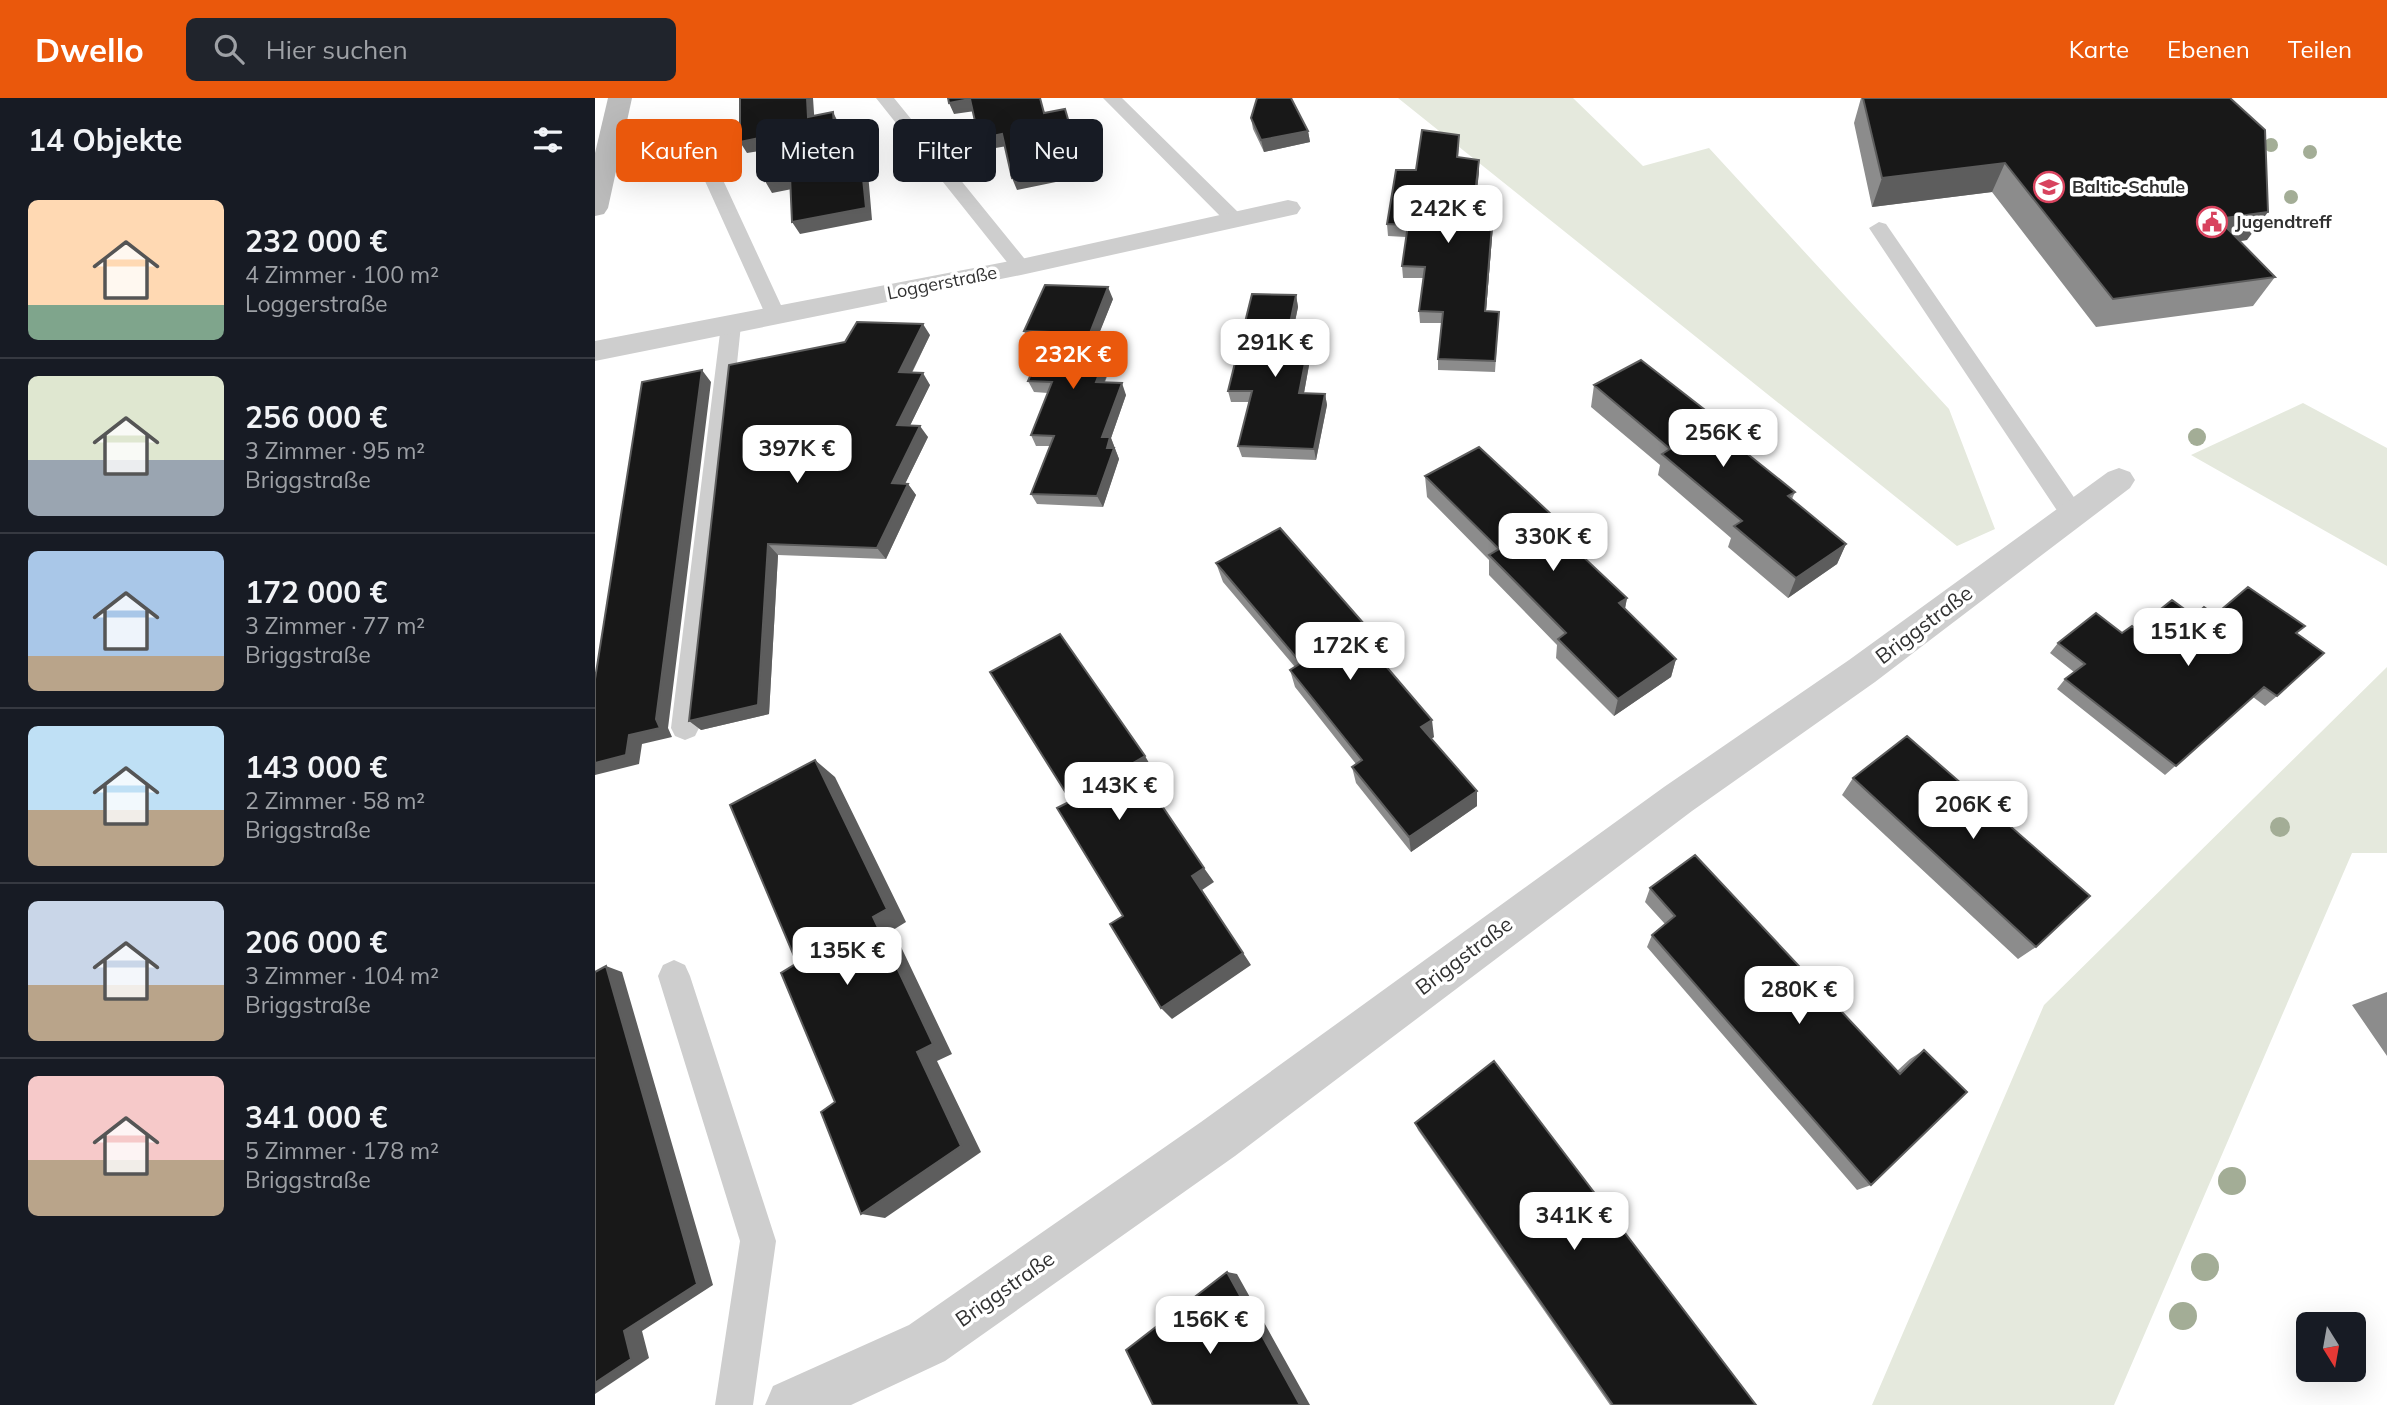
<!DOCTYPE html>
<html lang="de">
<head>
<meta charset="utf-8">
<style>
	:root { --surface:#171b24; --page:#20242c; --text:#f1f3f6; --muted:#9ea1a6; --line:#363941; --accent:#ea580c }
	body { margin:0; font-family:Mulish,sans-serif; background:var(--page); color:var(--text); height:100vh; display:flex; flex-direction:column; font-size:26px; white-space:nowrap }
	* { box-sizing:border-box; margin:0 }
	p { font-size:23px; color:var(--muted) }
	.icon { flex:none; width:38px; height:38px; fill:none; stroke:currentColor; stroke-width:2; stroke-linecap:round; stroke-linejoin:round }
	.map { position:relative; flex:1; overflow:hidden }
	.sheet { display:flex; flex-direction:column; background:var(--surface); width:595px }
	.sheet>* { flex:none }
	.guide { position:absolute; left:21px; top:21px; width:665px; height:63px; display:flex; gap:14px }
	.needle { width:46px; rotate:169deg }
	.tools { position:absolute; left:1701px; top:1214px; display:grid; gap:14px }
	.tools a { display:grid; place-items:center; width:70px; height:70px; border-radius:10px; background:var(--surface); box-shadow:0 7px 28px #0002; font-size:35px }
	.price { position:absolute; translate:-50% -60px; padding:0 16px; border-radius:14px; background:#fff; color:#222; font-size:23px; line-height:46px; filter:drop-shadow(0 2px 4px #0008) }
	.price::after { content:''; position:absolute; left:50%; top:42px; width:21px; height:16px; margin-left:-10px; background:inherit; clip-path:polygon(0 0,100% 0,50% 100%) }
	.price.active { background:var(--accent); color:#fff }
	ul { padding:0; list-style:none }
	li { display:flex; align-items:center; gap:21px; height:175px; padding:0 28px }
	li+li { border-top:2px solid var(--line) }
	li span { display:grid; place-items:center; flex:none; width:196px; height:140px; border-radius:10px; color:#555 }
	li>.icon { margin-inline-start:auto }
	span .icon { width:84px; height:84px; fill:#fffc; stroke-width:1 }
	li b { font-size:30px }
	h2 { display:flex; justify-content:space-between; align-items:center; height:84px; padding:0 28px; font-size:30px }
	.chip { padding:0 24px; border-radius:10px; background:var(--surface); box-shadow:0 7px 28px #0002; font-size:24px; line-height:63px }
	.chip.active { background:var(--accent); color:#fff }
	header { display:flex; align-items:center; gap:42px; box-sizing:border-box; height:98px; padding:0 35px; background:var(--accent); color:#fff }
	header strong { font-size:33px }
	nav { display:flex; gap:38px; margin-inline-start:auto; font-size:24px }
	.search { width:490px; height:63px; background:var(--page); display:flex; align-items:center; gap:18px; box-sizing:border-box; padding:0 24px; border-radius:10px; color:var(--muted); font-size:26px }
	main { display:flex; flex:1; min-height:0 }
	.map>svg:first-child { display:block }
</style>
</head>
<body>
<header>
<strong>Dwello</strong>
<div class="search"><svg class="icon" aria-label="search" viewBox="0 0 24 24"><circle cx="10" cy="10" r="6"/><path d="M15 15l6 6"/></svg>Hier suchen</div>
<nav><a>Karte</a><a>Ebenen</a><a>Teilen</a></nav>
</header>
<main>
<section class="sheet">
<h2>14 Objekte<svg class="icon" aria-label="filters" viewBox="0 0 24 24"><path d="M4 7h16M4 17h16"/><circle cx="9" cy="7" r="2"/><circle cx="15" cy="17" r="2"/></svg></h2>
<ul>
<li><span style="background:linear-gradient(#ffd9b3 75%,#7fa58c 0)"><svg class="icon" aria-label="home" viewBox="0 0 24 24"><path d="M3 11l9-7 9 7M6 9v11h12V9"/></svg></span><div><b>232 000 €</b><p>4 Zimmer · 100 m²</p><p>Loggerstraße</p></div></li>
<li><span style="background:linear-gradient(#dfe7d0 60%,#9aa5b1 0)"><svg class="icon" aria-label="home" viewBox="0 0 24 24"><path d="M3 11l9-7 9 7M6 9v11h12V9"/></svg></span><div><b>256 000 €</b><p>3 Zimmer · 95 m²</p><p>Briggstraße</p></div></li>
<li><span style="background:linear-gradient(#a9c7e8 75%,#b9a48a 0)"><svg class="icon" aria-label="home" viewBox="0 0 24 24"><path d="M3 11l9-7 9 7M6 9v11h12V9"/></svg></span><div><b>172 000 €</b><p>3 Zimmer · 77 m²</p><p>Briggstraße</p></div></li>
<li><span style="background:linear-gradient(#bfe0f5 60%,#b9a48a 0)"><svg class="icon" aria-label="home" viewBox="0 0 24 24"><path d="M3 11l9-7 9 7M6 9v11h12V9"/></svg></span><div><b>143 000 €</b><p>2 Zimmer · 58 m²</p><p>Briggstraße</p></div></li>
<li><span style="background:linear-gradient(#c9d6e8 60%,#b9a48a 0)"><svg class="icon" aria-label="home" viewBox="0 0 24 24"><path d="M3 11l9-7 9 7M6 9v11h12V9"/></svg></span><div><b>206 000 €</b><p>3 Zimmer · 104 m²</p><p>Briggstraße</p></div></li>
<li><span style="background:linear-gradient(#f6c9c9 60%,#b9a48a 0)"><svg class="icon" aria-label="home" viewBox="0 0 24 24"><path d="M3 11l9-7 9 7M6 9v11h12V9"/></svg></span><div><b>341 000 €</b><p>5 Zimmer · 178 m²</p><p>Briggstraße</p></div></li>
</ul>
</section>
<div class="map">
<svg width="1792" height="1307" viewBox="0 0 1792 1307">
	<rect width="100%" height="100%" fill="#fff"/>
	<path fill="#e5e9dd" d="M803,0H978L1048,68L1114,50L1354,311L1400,431L1362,448Z
		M1708,305L1792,350V468L1596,357Z
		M1792,569V755H1757L1519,1307H1277L1449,907Z"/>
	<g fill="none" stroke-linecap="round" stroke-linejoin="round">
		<path fill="#cecece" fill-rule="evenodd" d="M281,0H299L433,165L436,169L433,173H419Z
			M508,0H527L647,118L650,122L647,126H633Z
			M100,36L109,41L191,218L188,223L181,225L171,218L91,41Z
			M1284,124L1291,126L1487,411L1490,417L1487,423L1478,426L1469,423L1274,130Z
			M136,220L146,227L104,630L100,638L90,642L80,638L76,630L126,227Z
			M79,862L90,867L95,878L181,1143L158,1307H120L145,1143L63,878L68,867Z"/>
		<path fill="#cecece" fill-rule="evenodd" d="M693,102L702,104L706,110L702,116L426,177L0,263V243L426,161Z
			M1524,370L1535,374L1540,382L1535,390L1280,584L1097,713L640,1058L350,1263L256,1307H170L178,1288L314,1227L606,1024L1069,689L1254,562L1513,374Z"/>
		<path fill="#bbb" fill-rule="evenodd" d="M13,0H37L13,110L9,116L0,118V55Z"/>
	</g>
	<g fill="#a3ad96">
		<circle cx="1676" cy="47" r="7"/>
		<circle cx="1715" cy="54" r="7"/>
		<circle cx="1696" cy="99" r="7"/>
		<circle cx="1602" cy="339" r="9"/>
		<circle cx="1685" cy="729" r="10"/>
		<circle cx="1637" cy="1083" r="14"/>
		<circle cx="1610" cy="1169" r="14"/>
		<circle cx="1588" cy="1218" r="14"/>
	</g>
	<path fill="#8c8c8c" d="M1266,0H1635L1652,142L1645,143L1680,179L1658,208L1501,229L1397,94L1277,109L1259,25Z
		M656,20L713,33L715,44L669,54L658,31Z
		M864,49L863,60L884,62V74L880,113L898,127L891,213L904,214L900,274L843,272V261L847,225H825L824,213L828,180H808L807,168L811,139L793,138L792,126L821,72Z
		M701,197L703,209L696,244L716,256L709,295L730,296L732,307L721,362L647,359L643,348L655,304H636L633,293Z
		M518,201L504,235L523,248L510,284L531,297L516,340L524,361L508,409L442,406L436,396L455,348H441L436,337L453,295L439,294L433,283L449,245L434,244L429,233Z
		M335,237L317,275L335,287L315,327L333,339L310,386H313L321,397L291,461L183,457L174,616L106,632L134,267Z
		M999,287L1123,322L1121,331L1200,394L1197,401L1251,446L1242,466L1193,500L1133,449L1136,440L1063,377L1065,367L996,309Z
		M830,378L958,418L957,430L1032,500L1030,511L1081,561L1076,579L1019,618L961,560L962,547L894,477V462L832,399Z
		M621,465L773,545L772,546L839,639L836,641L882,693V708L816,754L761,685L757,669L761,666L700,589L695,572L700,569L628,484Z
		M1620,517L1701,535L1682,598L1670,608L1658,599L1570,677L1462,591L1470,581L1479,574L1455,555L1463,545L1527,535L1599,518Z
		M1258,680L1441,849L1423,861L1247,697Z
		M1055,790L1302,973L1315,961L1329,952L1276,1087L1262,1092L1052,849L1057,837L1070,826L1050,804Z
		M1792,894V958L1757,907Z
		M820,1025L1161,1307H1015L823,1032Z"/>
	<path fill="#5d5d5d" d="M212,0H218L220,30L213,19Z
		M375,1L380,13L359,16L354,5Z
		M470,11L490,78L422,92L417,80Z
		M238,14L244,26L248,67L241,56Z
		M713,33L715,44L669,54L666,42Z
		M407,36L412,48L389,52L384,41Z
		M169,39L176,51L152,55L145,44Z
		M265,51L272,63L277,122L205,136L197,124Z
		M884,62V74L878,125V113Z
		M1410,65L1397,94L1277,109L1287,80Z
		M195,78L202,90L177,95L170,83Z
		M1673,114L1652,142L1604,149L1623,121Z
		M898,115V127L890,225V213Z
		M513,189L518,201L500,246L495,235Z
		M701,197L703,209L693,256L691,244Z
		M328,226L335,237L311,286L304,274Z
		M519,236L523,248L505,295L501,284Z
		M714,245L716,256L707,306L704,295Z
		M107,272L116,284L73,630L77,639L47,646L44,666L0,677V665L34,637L61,621Z
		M328,275L335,287L310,338L302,327Z
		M527,285L531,297L516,340L524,361L508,409L502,398L507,339Z
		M730,296L732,307L721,362L719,351Z
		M1123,322L1117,344L1115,326Z
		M325,328L333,339L305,396L297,385Z
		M313,386L321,397L291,461L282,450Z
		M958,418L957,438L950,423Z
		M173,446L183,457L174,616L106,632L94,623Z
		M1251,446L1242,466L1193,500L1201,480Z
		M1032,500L1028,520L1024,505Z
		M770,527L773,545L763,551L760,532Z
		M1081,561L1076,579L1019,618L1023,601Z
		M837,622L839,639L828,646L826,629Z
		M550,658L560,675L549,681L538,665Z
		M220,662L240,679L311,824L298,832L357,956L342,963L386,1054L290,1120L266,1116L322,954Z
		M882,693V708L816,754L814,739Z
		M609,770L619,784L607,792L656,867L577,921L566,910L597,778Z
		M11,868L27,874L118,1187L47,1233L54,1260L0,1296V1285L29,1233Z
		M632,1174L642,1176L715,1307H705Z"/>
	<path fill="#181818" stroke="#5d5d5d" stroke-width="2" d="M145,0H212L213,19L238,14L241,56L265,51L271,110L197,124L195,78L170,83L169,39L145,44Z
		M353,0H445L449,15L470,11L486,66L417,80L407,36L384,41L375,1L354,5Z
		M662,0H696L713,33L666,42L656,20Z
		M1268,0H1635L1670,32L1673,114L1623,121L1680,179L1518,201L1410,65L1287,80Z
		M827,32L864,37L862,59L884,62L878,113L898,115L890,213L904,214L900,263L843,261L848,214L824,213L830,169L807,168L813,127L792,126L801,72H821Z
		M450,187L513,189L495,235L519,236L501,284L527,285L507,339H515L512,350H519L502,398L436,396L459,338L436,337L457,284L433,283L454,234L429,233Z
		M657,196L701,197L691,244L714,245L704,295L730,296L719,351L643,348L657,293H633Z
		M262,224L328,226L304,274L328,275L302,327L325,328L297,385L313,386L282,450L173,446L163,607L94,623L134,267L250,244Z
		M1046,262L1123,322L1115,326L1200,394L1193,398L1251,446L1201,480L1139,428L1147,423L1067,356L1075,351L999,287Z
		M107,272L61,621L65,630L34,637L31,657L0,665V581L47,284Z
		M884,349L958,418L950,423L1032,500L1024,505L1081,561L1023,601L963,541L971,535L894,457L904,451L830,378Z
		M685,430L770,527L760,532L837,622L826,629L882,693L814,739L757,669L767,662L695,572L706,565L621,465Z
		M1653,489L1710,528L1701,535L1729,555L1682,598L1669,589L1581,668L1470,581L1490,566L1463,545L1501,515L1527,535L1537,528L1541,531L1577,502L1599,518L1609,509L1620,517Z
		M465,536L550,658L538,665L609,770L597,778L648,855L566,910L515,826L528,818L462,710L476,703L395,574Z
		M1312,638L1495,798L1441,849L1258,680Z
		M220,662L292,811L278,819L338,946L322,954L366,1048L266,1116L226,1014L240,1004L186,875L202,865L135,707Z
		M1100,757L1305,976L1329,952L1372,994L1276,1087L1057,837L1080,818L1055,790Z
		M11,868L102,1186L29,1233L36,1261L0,1285V874Z
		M899,963L1161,1307H1018L820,1025Z
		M632,1174L705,1307H558L531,1252Z"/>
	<defs>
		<g id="school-ring" transform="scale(1.575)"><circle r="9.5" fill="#fff" stroke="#d8435e" stroke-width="1.5"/><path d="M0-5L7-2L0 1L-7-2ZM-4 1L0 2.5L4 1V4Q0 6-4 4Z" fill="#d8435e"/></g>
		<g id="civic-ring" transform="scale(1.575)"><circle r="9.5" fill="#fff" stroke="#d8435e" stroke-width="1.5"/><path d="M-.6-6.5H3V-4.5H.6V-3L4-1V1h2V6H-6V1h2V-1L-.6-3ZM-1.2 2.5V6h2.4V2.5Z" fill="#d8435e"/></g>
	</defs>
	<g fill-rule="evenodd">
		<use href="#school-ring" x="1454" y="89"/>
		<use href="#civic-ring" x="1617" y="124"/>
	</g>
	<g text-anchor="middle" stroke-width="7" stroke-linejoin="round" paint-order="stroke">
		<g font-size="18" font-weight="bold" fill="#313131" stroke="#fff" text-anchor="start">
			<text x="1477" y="95">Baltic-Schule</text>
			<text x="1640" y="130">Jugendtreff</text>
		</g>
		<g font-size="18" fill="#313131" stroke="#fff">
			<text transform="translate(347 185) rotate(-11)" y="6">Loggerstraße</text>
		</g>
		<g font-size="21" fill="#313131" stroke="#fff">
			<text transform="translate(1329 527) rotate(-37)" y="7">Briggstraße</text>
			<text transform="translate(869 858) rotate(-37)" y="7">Briggstraße</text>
			<text transform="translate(410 1191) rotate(-35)" y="7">Briggstraße</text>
		</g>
	</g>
</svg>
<div class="tools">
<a><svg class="needle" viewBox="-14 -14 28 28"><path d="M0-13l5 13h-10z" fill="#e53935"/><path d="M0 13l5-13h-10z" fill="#9ea1a6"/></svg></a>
</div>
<b class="price" style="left:853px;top:147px">242K €</b>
<b class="price" style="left:680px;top:281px">291K €</b>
<b class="price active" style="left:478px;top:293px">232K €</b>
<b class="price" style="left:1128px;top:371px">256K €</b>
<b class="price" style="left:202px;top:387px">397K €</b>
<b class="price" style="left:958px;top:475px">330K €</b>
<b class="price" style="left:1593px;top:570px">151K €</b>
<b class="price" style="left:755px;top:584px">172K €</b>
<b class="price" style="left:524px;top:724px">143K €</b>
<b class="price" style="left:1378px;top:743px">206K €</b>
<b class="price" style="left:252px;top:889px">135K €</b>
<b class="price" style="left:1204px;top:928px">280K €</b>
<b class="price" style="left:979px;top:1154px">341K €</b>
<b class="price" style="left:615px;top:1258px">156K €</b>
<div class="guide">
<a class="chip active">Kaufen</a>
<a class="chip">Mieten</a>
<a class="chip">Filter</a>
<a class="chip">Neu</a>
</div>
</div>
</main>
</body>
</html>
